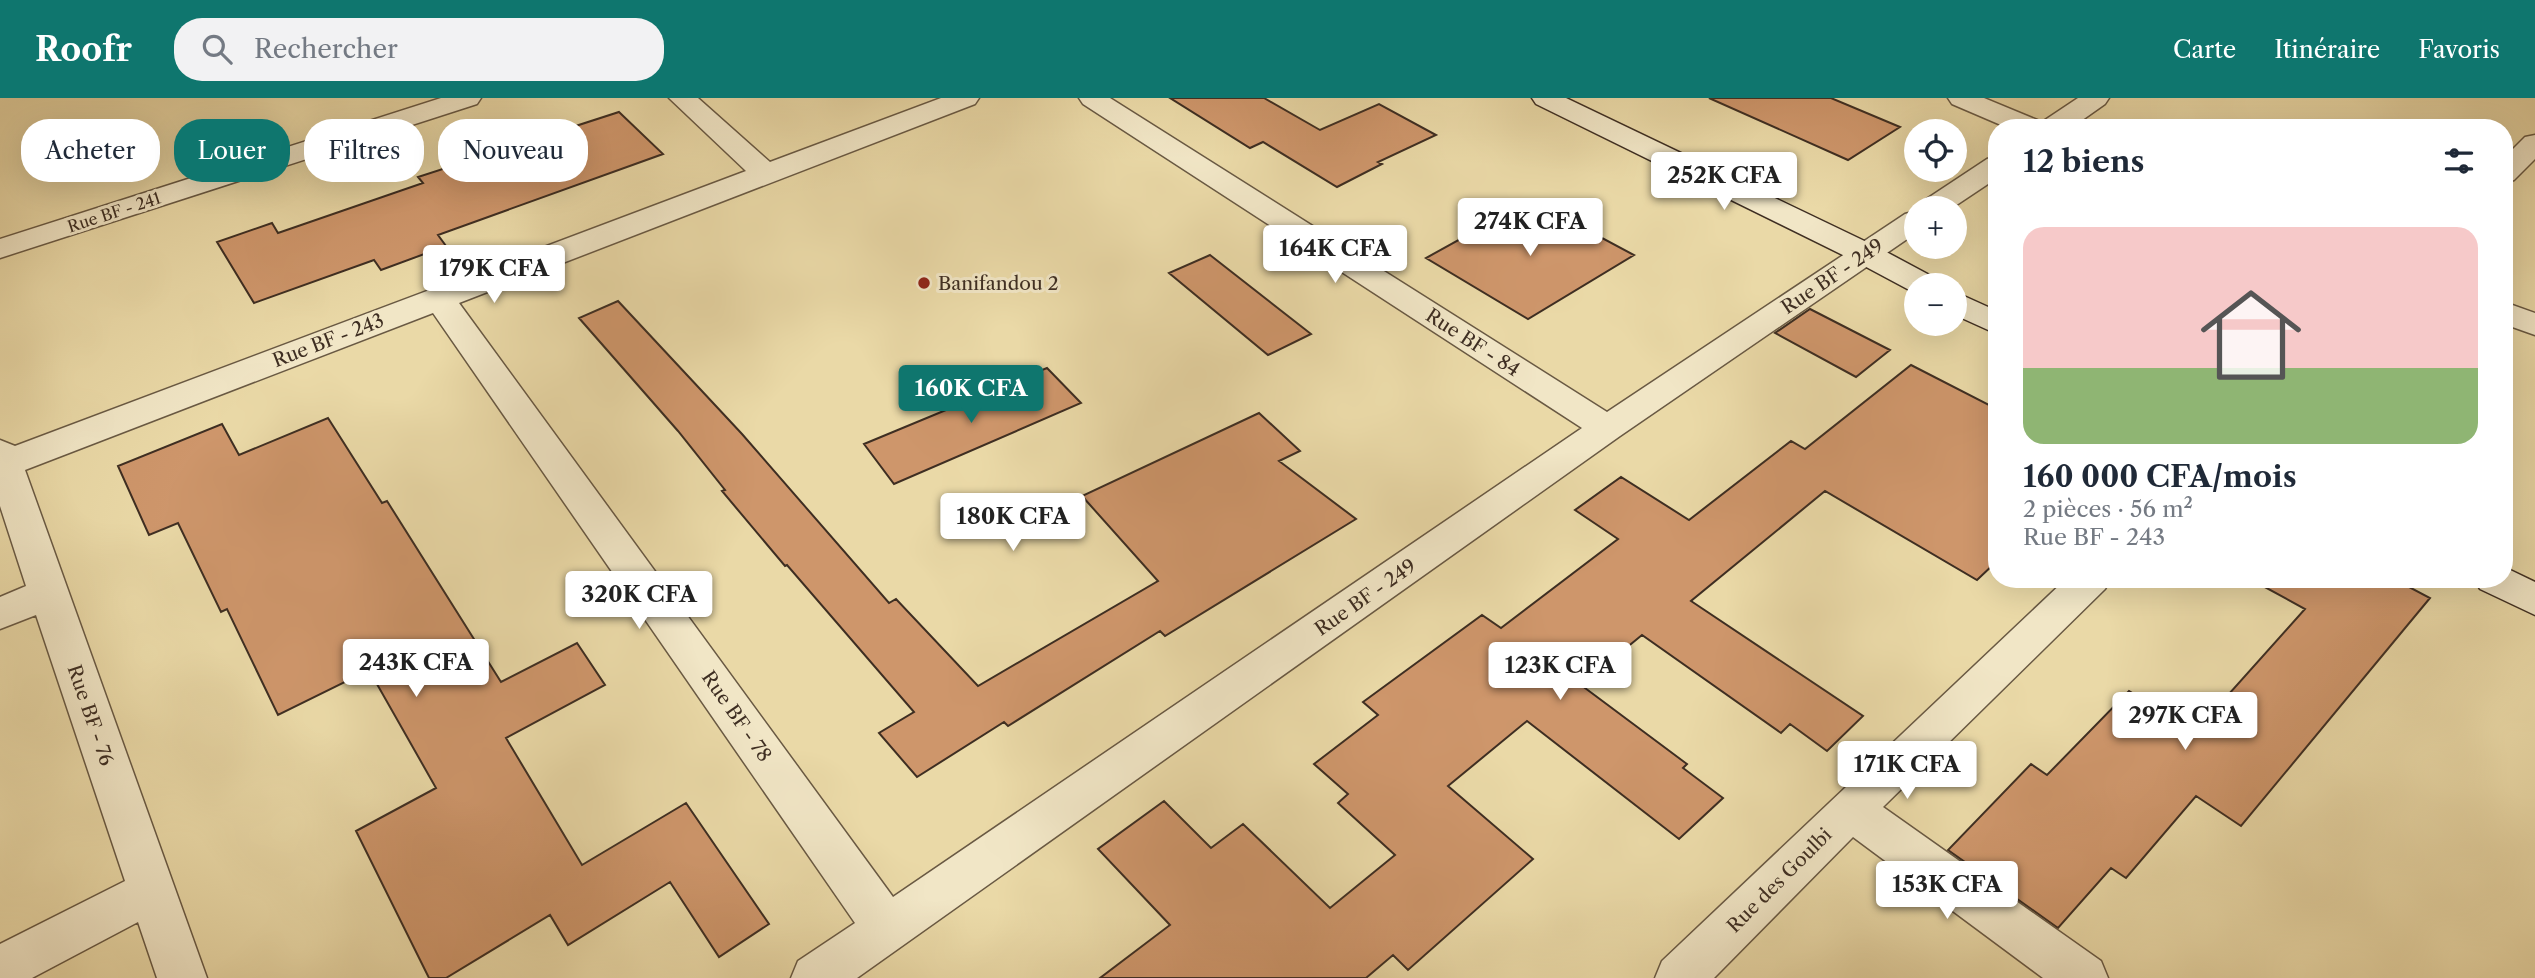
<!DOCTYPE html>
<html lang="fr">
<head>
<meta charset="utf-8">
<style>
	:root { --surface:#fff; --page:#f2f2f3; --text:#1f2937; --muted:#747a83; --accent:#0f766e }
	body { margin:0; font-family:"Libre Caslon Text",serif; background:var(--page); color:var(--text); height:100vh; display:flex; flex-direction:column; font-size:26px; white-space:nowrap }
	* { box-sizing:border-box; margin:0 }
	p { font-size:23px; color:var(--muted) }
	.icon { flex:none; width:38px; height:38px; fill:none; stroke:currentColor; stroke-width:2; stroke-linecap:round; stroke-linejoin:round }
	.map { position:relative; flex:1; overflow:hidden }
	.panel { position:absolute; left:1988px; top:21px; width:525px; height:469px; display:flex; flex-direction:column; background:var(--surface); border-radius:28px; box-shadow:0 7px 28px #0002 }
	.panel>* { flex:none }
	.hud { position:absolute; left:21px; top:21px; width:665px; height:63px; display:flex; gap:14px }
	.tools { position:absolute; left:1904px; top:21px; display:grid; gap:14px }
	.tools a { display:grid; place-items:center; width:63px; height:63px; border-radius:50%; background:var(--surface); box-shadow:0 7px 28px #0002; font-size:35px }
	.price { position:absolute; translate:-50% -60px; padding:0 16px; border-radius:7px; background:#fff; color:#222; font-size:23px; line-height:46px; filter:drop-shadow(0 2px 4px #0008) }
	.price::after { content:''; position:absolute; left:50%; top:42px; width:21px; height:16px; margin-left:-10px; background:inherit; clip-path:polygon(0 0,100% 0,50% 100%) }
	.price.on { background:var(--accent); color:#fff }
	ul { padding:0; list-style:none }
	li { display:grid; align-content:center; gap:14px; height:371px; padding:0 35px }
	li span { display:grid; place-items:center; height:217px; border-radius:21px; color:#555 }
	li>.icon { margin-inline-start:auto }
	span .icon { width:126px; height:126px; fill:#fffc; stroke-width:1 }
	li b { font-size:30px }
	h2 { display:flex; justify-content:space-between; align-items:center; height:84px; padding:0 35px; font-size:30px }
	.tag { padding:0 24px; border-radius:28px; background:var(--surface); box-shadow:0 7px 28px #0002; font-size:24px; line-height:63px }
	.tag.on { background:var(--accent); color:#fff }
	header { display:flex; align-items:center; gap:42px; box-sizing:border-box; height:98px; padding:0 35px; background:var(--accent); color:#fff }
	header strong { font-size:33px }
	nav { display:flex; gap:38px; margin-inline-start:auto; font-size:24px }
	.search { width:490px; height:63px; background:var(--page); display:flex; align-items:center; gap:18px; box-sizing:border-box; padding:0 24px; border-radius:28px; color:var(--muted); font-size:26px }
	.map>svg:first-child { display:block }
</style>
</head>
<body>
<header>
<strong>Roofr</strong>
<div class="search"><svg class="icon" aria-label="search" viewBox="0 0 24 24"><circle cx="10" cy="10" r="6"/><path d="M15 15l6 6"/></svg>Rechercher</div>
<nav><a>Carte</a><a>Itinéraire</a><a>Favoris</a></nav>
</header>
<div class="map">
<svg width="2535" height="880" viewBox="0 0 2535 880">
	<rect width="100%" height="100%" fill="#ead9a7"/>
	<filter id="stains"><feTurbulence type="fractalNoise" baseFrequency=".00286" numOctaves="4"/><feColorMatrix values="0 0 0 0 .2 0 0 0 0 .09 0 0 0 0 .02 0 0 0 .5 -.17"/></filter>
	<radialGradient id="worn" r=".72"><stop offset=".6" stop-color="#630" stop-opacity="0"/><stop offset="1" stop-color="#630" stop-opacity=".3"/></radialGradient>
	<path fill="#ce966b" stroke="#3e2e22" stroke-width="2" d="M1170,0H1264L1320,32L1379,6L1436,37L1378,64L1382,66L1337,89L1263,44L1250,50Z
		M1709,0H1831L1900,29L1848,62Z
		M619,14L663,56L438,137L446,148L381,172L374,162L254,205L217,144L272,125L278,135L423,85L418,79Z
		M1531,102L1634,157L1528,221L1426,160Z
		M1210,157L1311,236L1268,257L1169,175Z
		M618,203L742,336L889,505L896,501L978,588L1158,483L1082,398L1259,315L1300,353L1279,363L1356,421L1165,538L1160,533L1008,628L1004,624L917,679L879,635L914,614L787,467L785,468L722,393L725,392L678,333L579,220Z
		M1810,211L1890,252L1856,279L1775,235Z
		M1911,267L1997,311V463L1977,482L1825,393L1691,503L1863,618L1827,653L1790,626L1781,635L1642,537L1581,587L1687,666L1683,670L1723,700L1679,741L1527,623L1448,688L1533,761L1408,872L1393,857L1366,880H1100L1170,827L1098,751L1164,703L1211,750L1243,726L1330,810L1395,757L1338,705L1348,696L1314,666L1378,617L1363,604L1482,517L1501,530L1618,441L1575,412L1621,379L1689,422L1791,343L1805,351Z
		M1047,270L1081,305L894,386L864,346Z
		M328,320L382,405L387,403L501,584L577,545L605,587L506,640L582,767L686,705L769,826L719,859L670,784L568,847L550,817L446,880H429L356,733L436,690L369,572L278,617L227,511L221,514L178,425L149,437L118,368L222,326L239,357Z
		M2250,481H2394L2430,500L2241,728L2196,698L2126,780L2111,770L2058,830L1948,752L2031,666L2047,677L2129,593L2195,634L2305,511Z"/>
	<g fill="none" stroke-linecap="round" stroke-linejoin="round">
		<g stroke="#695943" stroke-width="3">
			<path id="street" d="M441,0H481L477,6L0,160V141Z
				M669,0H698L770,64L941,0H979L975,6L459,205L893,799L1582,330L1083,6L1079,0H1110L1607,314L1905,116L1916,113V135L1620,338L857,880H791L798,863L855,825L433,215L25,372L207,880H157L138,824L32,880H0V846L125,783L36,517L0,531V499L26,488L0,408V342L15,348L746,73Z
				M1948,0H1984L2042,24L2078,0H2109L2105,6L2071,30H2008L1952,6Z
				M2535,37V61L2514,82L2504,85V60L2525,39Z
				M1997,58V80L1952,110H1918L1922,104L1987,61Z
				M2504,204L2535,215V237L2504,226Z
				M2066,481H2111L2105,491L1883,709L2101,863L2108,880H2043L1853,739L1714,880H1655L1662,863Z"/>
		</g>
		<g stroke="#3e2e22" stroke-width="3">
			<path id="secondary" d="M1532,0H1566L1877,149L1935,180L1940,187H1916V195L1913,194L1855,163L1536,6Z
				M1955,194L1997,213V236L1955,217Z
				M2504,469L2535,484V517L2480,491L2474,481H2504Z"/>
		</g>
		<use href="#street" fill="#f1e6c6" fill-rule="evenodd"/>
		<use href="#secondary" fill="#f1e6c6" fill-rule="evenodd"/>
	</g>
	<circle fill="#8f2418" stroke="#f1e6c6" stroke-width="2.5" cx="924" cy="185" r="7"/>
	<g text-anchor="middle" stroke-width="6" stroke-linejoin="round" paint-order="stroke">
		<g font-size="16" fill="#3e2e22" stroke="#f1e6c6">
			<text transform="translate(114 114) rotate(-18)" y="6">Rue BF - 241</text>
		</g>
		<g font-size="19" fill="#3e2e22" stroke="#f1e6c6">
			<text transform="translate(1832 178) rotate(-34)" y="7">Rue BF - 249</text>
			<text transform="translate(328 242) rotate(-21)" y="7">Rue BF - 243</text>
			<text transform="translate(1473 244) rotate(33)" y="7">Rue BF - 84</text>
			<text transform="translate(1365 499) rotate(-35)" y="7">Rue BF - 249</text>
			<text transform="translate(91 617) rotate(71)" y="7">Rue BF - 76</text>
			<text transform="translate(737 618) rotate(55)" y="7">Rue BF - 78</text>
			<text transform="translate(1779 782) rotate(-45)" y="7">Rue des Goulbi</text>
		</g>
		<g font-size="19" fill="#3e2e22" stroke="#f1e6c6" text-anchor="start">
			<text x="938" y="192">Banifandou 2</text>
		</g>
	</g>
	<rect width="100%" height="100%" filter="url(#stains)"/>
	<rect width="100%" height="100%" fill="url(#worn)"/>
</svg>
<div class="tools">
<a><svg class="icon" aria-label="locate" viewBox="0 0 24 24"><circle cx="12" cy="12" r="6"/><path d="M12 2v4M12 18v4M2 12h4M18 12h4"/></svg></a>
<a>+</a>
<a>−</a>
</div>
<b class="price" style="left:1724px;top:114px">252K CFA</b>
<b class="price" style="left:1530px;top:160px">274K CFA</b>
<b class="price" style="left:1335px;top:187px">164K CFA</b>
<b class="price" style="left:494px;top:207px">179K CFA</b>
<b class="price on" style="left:971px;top:327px">160K CFA</b>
<b class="price" style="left:1013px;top:455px">180K CFA</b>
<b class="price" style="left:639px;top:533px">320K CFA</b>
<b class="price" style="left:416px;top:601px">243K CFA</b>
<b class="price" style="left:1560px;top:604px">123K CFA</b>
<b class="price" style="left:2185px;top:654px">297K CFA</b>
<b class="price" style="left:1907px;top:703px">171K CFA</b>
<b class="price" style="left:1947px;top:823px">153K CFA</b>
<div class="hud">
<a class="tag">Acheter</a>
<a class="tag on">Louer</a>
<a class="tag">Filtres</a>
<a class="tag">Nouveau</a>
</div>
<section class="panel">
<h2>12 biens<svg class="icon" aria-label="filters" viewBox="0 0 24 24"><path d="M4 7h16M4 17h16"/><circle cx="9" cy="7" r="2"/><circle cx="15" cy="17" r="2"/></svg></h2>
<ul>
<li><span style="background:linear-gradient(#f6c9c9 65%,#8fb573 0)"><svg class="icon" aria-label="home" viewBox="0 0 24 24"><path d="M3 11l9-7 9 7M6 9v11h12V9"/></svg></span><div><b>160 000 CFA/mois</b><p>2 pièces · 56 m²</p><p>Rue BF - 243</p></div></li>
</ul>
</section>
</div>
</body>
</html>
